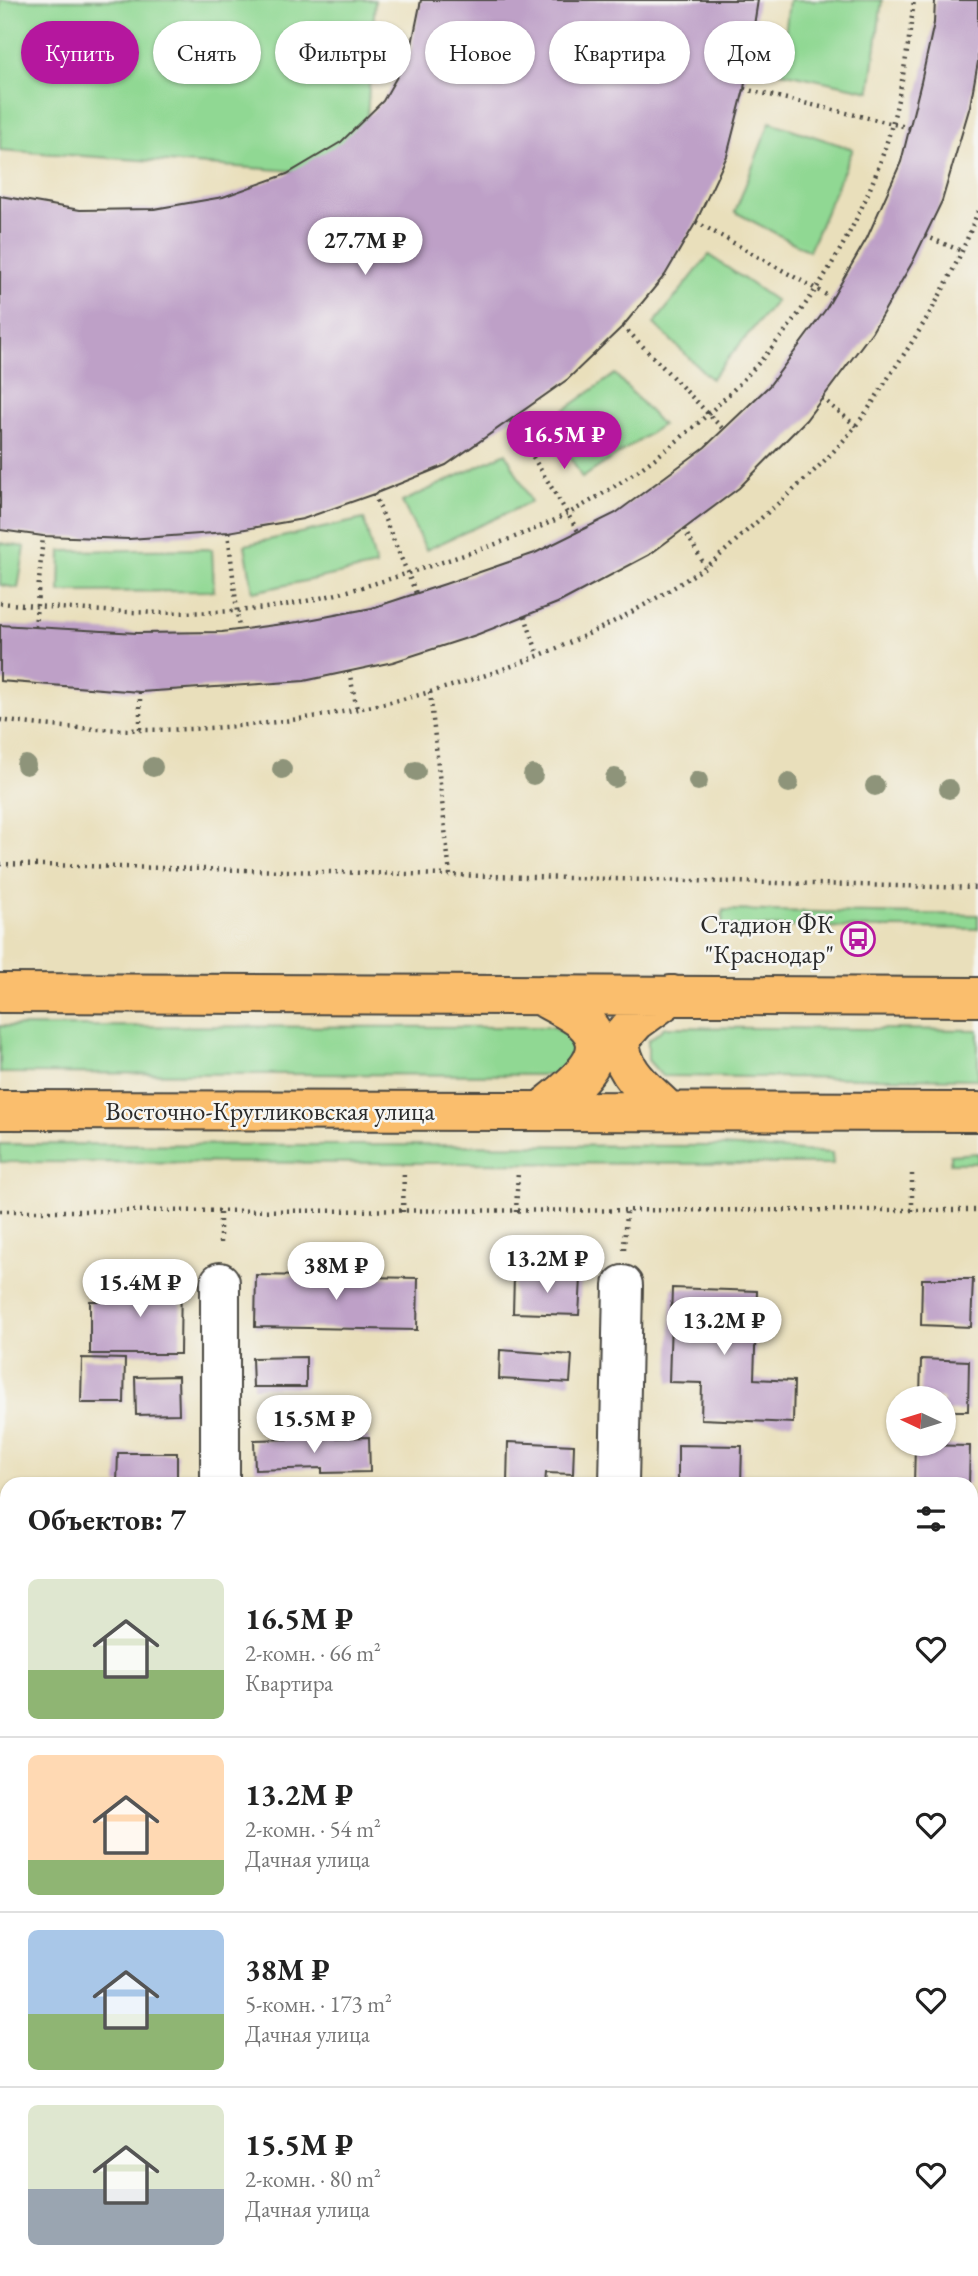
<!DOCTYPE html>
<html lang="ru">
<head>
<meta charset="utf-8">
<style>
	:root { --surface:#fff; --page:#f2f2f2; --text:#222; --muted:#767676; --line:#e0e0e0; --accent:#b5179e }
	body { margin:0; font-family:"EB Garamond",serif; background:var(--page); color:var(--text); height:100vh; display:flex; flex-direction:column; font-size:26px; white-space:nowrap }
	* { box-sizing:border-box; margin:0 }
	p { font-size:23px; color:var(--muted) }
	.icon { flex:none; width:38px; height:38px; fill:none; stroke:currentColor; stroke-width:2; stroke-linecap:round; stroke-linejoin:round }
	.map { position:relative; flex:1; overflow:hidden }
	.drawer { position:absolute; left:0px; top:1477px; width:978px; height:800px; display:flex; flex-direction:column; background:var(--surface); border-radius:21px 21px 0 0; box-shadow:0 2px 5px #0004 }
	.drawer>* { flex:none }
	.banner { position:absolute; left:21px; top:21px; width:936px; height:63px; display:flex; gap:14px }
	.needle { width:46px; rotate:274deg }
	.fabs { position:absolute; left:886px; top:1386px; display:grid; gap:14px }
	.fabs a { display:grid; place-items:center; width:70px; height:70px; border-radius:50%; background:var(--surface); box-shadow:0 2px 5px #0004; font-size:35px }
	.price { position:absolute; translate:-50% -60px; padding:0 16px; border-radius:24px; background:#fff; color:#222; font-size:23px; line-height:46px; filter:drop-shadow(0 2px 4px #0008) }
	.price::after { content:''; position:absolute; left:50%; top:42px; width:21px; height:16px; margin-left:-10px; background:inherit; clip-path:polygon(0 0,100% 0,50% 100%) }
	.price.active { background:var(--accent); color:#fff }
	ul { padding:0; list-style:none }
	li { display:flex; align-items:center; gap:21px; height:175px; padding:0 28px }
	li+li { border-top:2px solid var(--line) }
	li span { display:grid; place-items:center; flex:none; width:196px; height:140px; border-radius:10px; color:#555 }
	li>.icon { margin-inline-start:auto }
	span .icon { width:84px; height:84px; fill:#fffc; stroke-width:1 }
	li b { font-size:30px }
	h2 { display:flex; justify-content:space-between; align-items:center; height:84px; padding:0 28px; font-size:30px }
	.pill { padding:0 24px; border-radius:32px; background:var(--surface); box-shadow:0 2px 5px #0004; font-size:24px; line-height:63px }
	.pill.active { background:var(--accent); color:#fff }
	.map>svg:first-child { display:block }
</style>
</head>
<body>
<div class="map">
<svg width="978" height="2276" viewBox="0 0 978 2276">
	<rect width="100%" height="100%" fill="#f6f6f2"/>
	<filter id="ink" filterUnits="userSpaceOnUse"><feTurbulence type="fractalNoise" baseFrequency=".0143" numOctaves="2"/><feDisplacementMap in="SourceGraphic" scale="14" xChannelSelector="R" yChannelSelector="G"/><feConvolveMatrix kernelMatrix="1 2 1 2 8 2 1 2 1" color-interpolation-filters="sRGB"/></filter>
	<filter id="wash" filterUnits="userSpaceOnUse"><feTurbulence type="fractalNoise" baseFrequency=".00686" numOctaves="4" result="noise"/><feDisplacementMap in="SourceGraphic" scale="28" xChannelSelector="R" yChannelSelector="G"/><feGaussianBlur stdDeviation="1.57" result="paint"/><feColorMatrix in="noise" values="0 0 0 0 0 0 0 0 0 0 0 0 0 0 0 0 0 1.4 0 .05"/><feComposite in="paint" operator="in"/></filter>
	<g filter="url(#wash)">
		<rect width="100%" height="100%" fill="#e9dfbb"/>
		<path fill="#90d893" stroke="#5e825f" stroke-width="2" d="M0,0H375L363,176L0,150Z
			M789,0H882L870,91L781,72Z
			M770,122L853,149L809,251L735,212Z
			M709,255L776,301L711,379L654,324Z
			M615,374L662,425L582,478L550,420Z
			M506,453L531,502L426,550L402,502Z
			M364,519L376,566L253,592L245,545Z
			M0,543L25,547L18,588L0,585Z
			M212,549L214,591L60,592L61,551Z
			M723,910L978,915V929L722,926Z
			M0,1026L553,1027L574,1037L573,1065L553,1075L0,1073Z
			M665,1027L978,1030V1079L662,1076L648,1060V1041Z
			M0,1144L722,1146L832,1153L833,1164L0,1162Z
			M978,1153V1163H950V1155Z"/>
		<g id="blocks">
			<path fill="#bea0c7" d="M421,0H758L744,89L727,156L696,222L665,275L623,326L568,379L446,465L374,494L303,519L228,532L129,539L43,536L0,530V196L80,210L154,209L223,197L287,174L341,142L383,101L410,54Z
				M935,0H978V62L970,106L942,201L912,263L872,332L806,420L739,488L649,555L560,602L476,635L393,662L304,681L140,692L0,681V625L137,633L222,632L298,622L372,608L445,584L535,553L616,513L705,447L769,386L826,309L867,238L901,162L921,82L934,23Z
				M133,1274H181L180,1354H90V1301H132Z
				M256,1275L418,1278L417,1330L255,1327Z
				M514,1276L581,1278L579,1315L513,1313Z
				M922,1279H973L971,1327L921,1325Z
				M672,1288L757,1291L754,1379L794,1381L793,1423L701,1419L702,1383L669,1382Z
				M500,1350L572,1355L570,1383L499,1379Z
				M306,1357V1387H253L252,1358Z
				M82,1358L125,1359L124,1403H81Z
				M921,1359L969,1361L968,1411H943V1398H920Z
				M178,1376L179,1414L136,1415L135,1377Z
				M369,1437L370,1472L322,1473V1468L255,1470L254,1440Z
				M508,1442L574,1445L573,1474L546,1473L545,1484H507Z
				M678,1445L742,1446L741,1484H678Z
				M915,1445L970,1446L969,1484H914Z
				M118,1453H177V1484H117Z
				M0,1597H7V1677H0Z
				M0,1868H7V1913H0Z
				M971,1992H978V2062L971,2061Z
				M0,2058L7,2059V2119H0Z
				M14,2270H37V2276H14Z
				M99,2270H142L141,2276H99Z
				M161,2270H231L230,2276H160Z
				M272,2270H301V2276H272Z
				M448,2270H509V2276H447Z
				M642,2270H697V2276H642Z
				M869,2271L929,2274V2276H869Z"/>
		</g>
	</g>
	<g filter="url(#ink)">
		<use href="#blocks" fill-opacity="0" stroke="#484641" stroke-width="2"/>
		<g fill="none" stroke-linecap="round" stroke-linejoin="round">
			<g stroke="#484641" stroke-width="42">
				<path id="minor" d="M220,1484V1282
					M619,1484L623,1285
					M0,1961H7
					M971,1967H978"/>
			</g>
			<g stroke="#484641" stroke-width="42">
				<path id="major" d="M0,993L978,997
					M540,995C554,1004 571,1011 583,1021C621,1055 565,1091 541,1111
					M0,1110L978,1112
					M667,1110C645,1088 621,1073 620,1039L636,1021L672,995"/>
			</g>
			<path stroke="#484641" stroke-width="4.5" stroke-dasharray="2 5" stroke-linecap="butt" d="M744,89L911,128
				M696,222L832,298
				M925,236L964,252
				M623,326L723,429
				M822,398L856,426
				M511,421L578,531
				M374,494L416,593
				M684,529L705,566
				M228,532L239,629
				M0,603C78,610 156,616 234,611C302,607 369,586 433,565C479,550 527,535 571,512C710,437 834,303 884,151C900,103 908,50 914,0
				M525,616L538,655
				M35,627L43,536
				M349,671L357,709
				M140,692V731
				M430,692L450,875
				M0,720C235,753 507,704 705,567C721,556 735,541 750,528C786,496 828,462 857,424C871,407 882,387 894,369C928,320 958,267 978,211
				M0,864L978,888
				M0,1211L978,1210
				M912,1211V1171
				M403,1212L404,1170
				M516,1212L518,1171
				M220,1213V1247
				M624,1249L626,1212"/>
			<use href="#minor" stroke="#fff" stroke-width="38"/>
			<use href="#major" stroke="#fabe6d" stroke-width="38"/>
		</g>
		<g fill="#8e947a">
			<circle cx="26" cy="765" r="10"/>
			<circle cx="153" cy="767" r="10"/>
			<circle cx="282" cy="769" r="10"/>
			<circle cx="416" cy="771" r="10"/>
			<circle cx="533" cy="775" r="10"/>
			<circle cx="615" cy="778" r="10"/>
			<circle cx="698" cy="781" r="10"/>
			<circle cx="789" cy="783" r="10"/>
			<circle cx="875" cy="786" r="10"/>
			<circle cx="949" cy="789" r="10"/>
		</g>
	</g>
	<defs>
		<g id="bus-ring" transform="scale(1.75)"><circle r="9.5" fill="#f6f6f2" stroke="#b5179e" stroke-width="1.5"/><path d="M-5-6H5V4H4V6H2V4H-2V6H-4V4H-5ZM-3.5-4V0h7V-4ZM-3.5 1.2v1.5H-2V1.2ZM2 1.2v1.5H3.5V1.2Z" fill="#b5179e"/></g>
	</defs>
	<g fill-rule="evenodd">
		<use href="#bus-ring" x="858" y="939"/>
	</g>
	<g text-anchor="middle" stroke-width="5" stroke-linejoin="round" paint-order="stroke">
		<g font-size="26" fill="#2b2b2b" stroke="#f6f6f2" text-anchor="end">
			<text x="834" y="933">Стадион ФК<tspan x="834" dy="30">"Краснодар"</tspan></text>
		</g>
		<g font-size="26" fill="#2b2b2b" stroke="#f6f6f2">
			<text x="270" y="1120">Восточно-Кругликовская улица</text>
		</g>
	</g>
</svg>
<div class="fabs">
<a><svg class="needle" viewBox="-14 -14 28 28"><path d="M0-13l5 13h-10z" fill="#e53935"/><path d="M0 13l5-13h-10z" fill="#767676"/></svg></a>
</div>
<b class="price" style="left:365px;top:277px">27.7M ₽</b>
<b class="price active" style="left:564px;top:471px">16.5M ₽</b>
<b class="price" style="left:547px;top:1295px">13.2M ₽</b>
<b class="price" style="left:336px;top:1302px">38M ₽</b>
<b class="price" style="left:140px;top:1319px">15.4M ₽</b>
<b class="price" style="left:724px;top:1357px">13.2M ₽</b>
<b class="price" style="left:314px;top:1455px">15.5M ₽</b>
<div class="banner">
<a class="pill active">Купить</a>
<a class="pill">Снять</a>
<a class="pill">Фильтры</a>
<a class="pill">Новое</a>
<a class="pill">Квартира</a>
<a class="pill">Дом</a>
</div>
<section class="drawer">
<h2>Объектов: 7<svg class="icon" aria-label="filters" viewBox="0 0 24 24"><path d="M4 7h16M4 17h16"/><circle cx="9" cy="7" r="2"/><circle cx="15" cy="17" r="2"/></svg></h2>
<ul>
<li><span style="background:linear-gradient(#dfe7d0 65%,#8fb573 0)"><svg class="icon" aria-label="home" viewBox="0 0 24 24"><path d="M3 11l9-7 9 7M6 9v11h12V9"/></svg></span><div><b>16.5M ₽</b><p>2-комн. · 66 m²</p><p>Квартира</p></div><svg class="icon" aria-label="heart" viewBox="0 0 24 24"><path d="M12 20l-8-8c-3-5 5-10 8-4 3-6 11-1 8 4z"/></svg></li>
<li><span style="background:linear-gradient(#ffd9b3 75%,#8fb573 0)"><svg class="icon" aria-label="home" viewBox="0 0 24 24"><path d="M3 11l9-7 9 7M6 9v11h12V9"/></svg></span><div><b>13.2M ₽</b><p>2-комн. · 54 m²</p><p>Дачная улица</p></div><svg class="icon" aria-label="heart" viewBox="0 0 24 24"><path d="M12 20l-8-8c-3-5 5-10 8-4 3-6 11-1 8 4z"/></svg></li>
<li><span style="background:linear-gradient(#a9c7e8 60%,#8fb573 0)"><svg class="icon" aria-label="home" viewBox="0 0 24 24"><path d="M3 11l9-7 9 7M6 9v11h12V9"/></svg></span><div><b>38M ₽</b><p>5-комн. · 173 m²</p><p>Дачная улица</p></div><svg class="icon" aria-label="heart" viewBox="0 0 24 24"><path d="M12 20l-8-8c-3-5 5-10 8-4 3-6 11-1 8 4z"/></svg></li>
<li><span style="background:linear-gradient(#dfe7d0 60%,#9aa5b1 0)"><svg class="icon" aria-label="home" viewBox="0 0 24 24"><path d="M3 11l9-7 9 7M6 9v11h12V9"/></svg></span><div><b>15.5M ₽</b><p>2-комн. · 80 m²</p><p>Дачная улица</p></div><svg class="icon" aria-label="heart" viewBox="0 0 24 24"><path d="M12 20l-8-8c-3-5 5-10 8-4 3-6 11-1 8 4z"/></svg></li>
</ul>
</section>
</div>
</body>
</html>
